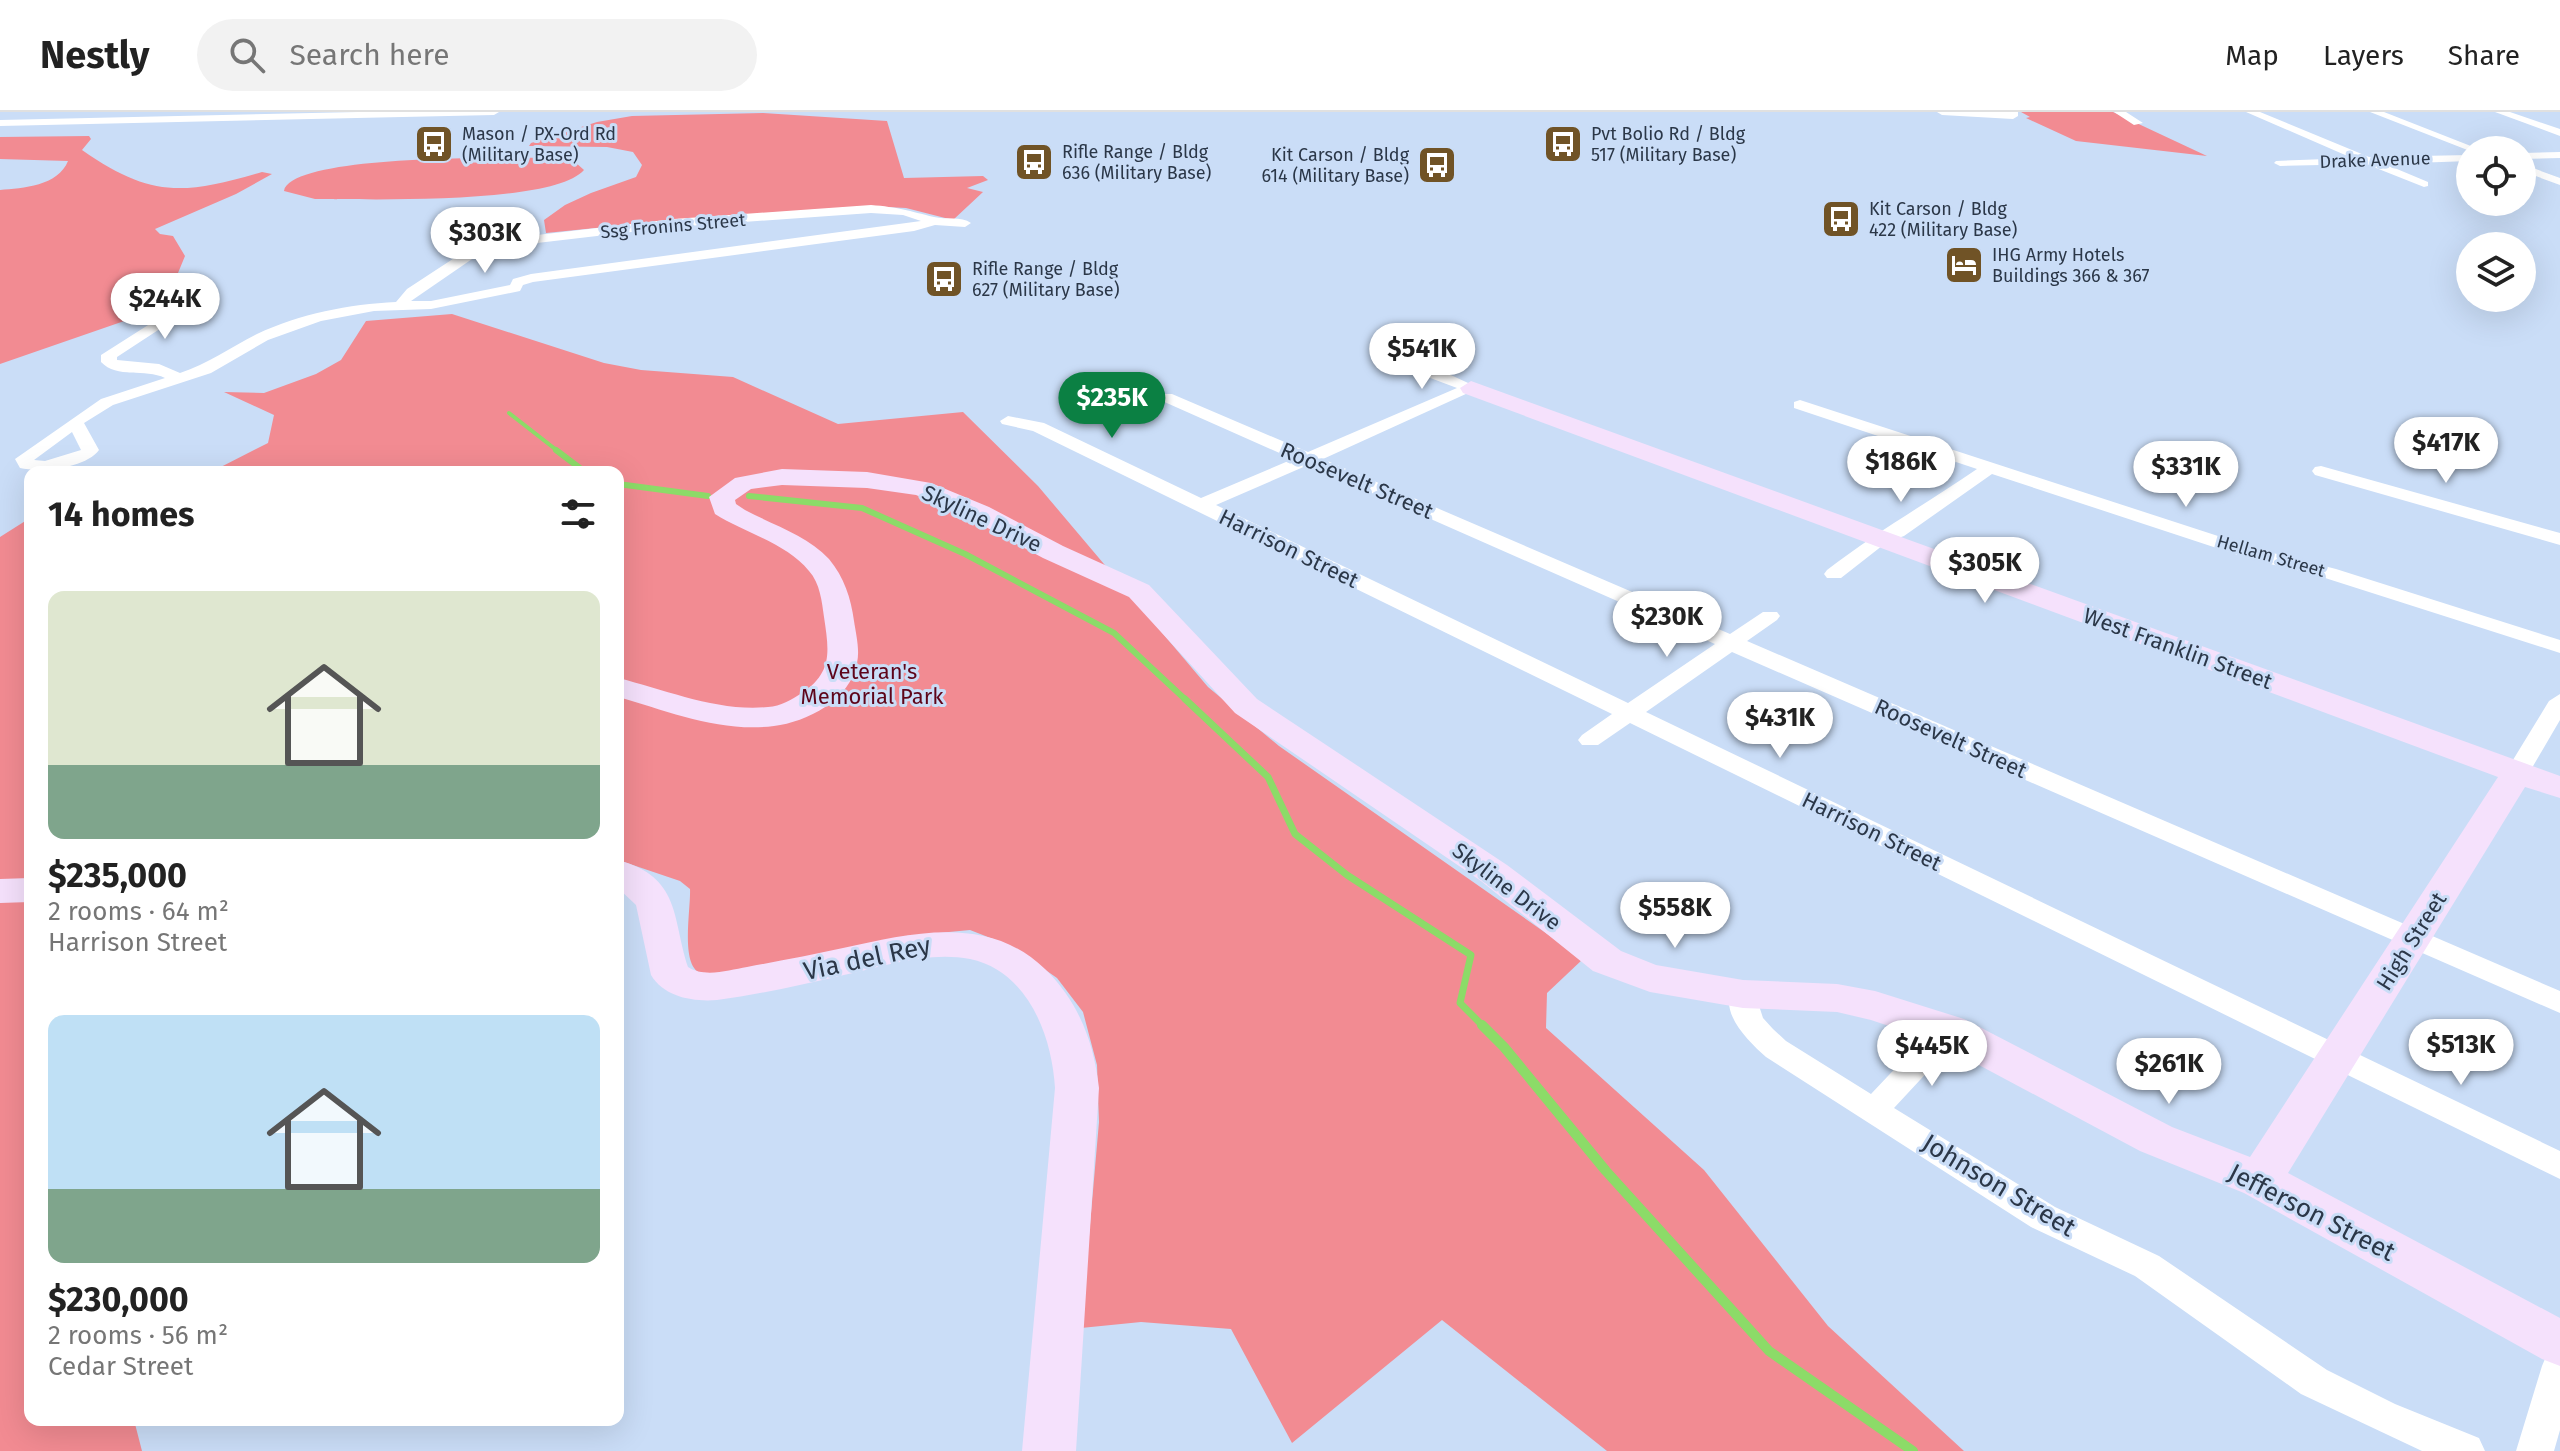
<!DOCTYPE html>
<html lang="en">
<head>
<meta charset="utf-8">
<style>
	:root { --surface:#fff; --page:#f2f2f2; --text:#222; --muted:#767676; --line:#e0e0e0; --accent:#0b8043 }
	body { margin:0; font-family:"Fira Sans",sans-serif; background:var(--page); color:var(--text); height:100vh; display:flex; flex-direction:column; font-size:30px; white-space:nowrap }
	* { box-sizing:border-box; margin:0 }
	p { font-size:26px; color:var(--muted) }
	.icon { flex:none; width:44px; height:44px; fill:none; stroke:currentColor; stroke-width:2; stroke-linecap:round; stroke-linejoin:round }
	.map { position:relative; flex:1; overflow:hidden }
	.drawer { position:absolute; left:24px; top:354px; width:600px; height:960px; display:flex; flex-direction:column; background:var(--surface); border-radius:16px; box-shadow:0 8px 32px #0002 }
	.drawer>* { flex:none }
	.fabs { position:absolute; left:2456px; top:24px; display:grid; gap:16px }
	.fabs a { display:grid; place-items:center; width:80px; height:80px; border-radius:50%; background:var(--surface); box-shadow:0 8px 32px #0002; font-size:40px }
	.price { position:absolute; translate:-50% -68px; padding:0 18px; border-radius:28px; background:#fff; color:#222; font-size:26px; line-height:52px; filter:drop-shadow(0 2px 4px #0008) }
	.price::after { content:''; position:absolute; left:50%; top:48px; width:24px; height:18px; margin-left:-12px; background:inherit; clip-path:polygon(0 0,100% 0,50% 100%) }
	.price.selected { background:var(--accent); color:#fff }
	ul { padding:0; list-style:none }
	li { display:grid; align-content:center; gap:16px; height:424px; padding:0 24px }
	li span { display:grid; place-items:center; height:248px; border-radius:16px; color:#555 }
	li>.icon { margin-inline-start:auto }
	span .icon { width:144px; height:144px; fill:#fffc; stroke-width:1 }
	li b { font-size:34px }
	h2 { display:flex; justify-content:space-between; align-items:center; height:96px; padding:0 24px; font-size:34px }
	header { display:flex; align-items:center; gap:48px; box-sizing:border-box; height:112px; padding:0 40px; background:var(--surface); border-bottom:2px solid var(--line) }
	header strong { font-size:38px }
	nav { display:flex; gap:44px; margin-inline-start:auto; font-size:28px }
	.search { width:560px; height:72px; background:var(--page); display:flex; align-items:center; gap:20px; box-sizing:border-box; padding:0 28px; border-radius:44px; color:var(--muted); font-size:30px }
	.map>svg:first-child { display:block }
</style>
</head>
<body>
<header>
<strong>Nestly</strong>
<div class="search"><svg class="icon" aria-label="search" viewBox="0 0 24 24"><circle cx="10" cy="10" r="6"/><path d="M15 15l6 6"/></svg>Search here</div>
<nav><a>Map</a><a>Layers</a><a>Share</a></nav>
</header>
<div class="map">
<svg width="2560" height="1339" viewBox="0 0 2560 1339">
	<rect width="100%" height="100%" fill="#caddf7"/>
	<path fill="#f28b92" d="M2021,0H2113L2207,44L2076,29L2026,6L2030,5Z
		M763,1L887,9L904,66L983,64L988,68L967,76L983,80L953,108L906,96L867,94L685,107L546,121L544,108L565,93L591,81L636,65L642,53L633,40L607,35L529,34L531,31L597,10L632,4Z
		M89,24L91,27L82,38C151,86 183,83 262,60L272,62L236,82L155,117L160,122L173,124L185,144L178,161L181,178L156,198L0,252V78C23,76 58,74 68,49L0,47V25Z
		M546,46L575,50L584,58C553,93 367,87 315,87L284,79C292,42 508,46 546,46Z
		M452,202L604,251L641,258L733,265L838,312L963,300L1038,374L1208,575L1279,634L1583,847L1547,881L1546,916L1704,1058L1828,1214L1964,1339H1607L1442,1208L1292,1331L1231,1217L1141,1210L1081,1216L1099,1010L1097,953L1083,900L1057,866L1011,834L970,818L907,824L731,862C722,862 708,864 700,861C680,852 691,797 690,777L680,769L618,748V360H211L268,331L274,303L224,280L264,281L316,262L341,248L366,209Z
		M30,406V1308H134L142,1339H0V425Z"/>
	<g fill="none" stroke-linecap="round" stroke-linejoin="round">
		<path stroke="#8cdb68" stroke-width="4" d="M509,301L559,340"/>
		<path stroke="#8cdb68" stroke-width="6" d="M556,338L585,360
			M618,372L708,384
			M749,384L862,396L965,442L1114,521L1187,589"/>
		<path stroke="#8cdb68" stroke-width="7" d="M1185,587L1268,665L1295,722L1347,763L1471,843L1460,891L1484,915"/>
		<path stroke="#8cdb68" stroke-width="10" d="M1482,913L1504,935L1606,1059L1769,1239L1913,1339"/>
		<path fill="#fff" fill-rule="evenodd" d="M358,0H499L494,3L0,14V8Z
			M1937,0H2018V4L2013,7L1942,3Z
			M2114,0H2126L2143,11L2134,13Z
			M2246,0H2260L2369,45L2470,43V49L2385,52L2428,70V74L2424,75L2366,52L2280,54L2274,51L2276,49L2352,46Z
			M2370,0H2384L2481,38L2470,39Z
			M2495,0H2510L2560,17V24Z
			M2560,40V46L2522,47V41Z
			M2522,52L2560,66V73L2522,59Z
			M871,93C898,95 909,99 934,105C946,108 961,104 971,111L965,115L935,113L914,119L533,170L523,173L520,179L431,197L374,199L321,209L268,228L211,261L113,293L84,311L99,338C86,356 41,361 20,356L15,347L101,287L165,266C145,256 117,267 101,250V243L189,187L201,190L117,245V248L159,252L180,261C208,252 231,235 257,222C300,202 349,192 396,190L407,177L465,139L520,125L674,107ZM871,101L903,103L921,109L531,162L513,167L510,173L431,189H411L475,145L520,133L674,115ZM72,320L81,338L45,349L34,348Z
			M1392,236L1479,276L1323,347L1730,522L1763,500H1777L1780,504L1777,508L1747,529L2560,879V901L1732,540L1646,600L2560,1039V1067L1630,611L1598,633H1582L1578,628L1582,623L1612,602L1033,319L1002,312L1000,309L1008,304L1044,311L1201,386L1293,347L1160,288V282H1172L1308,340L1457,276L1417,261L1387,244V238ZM1308,353L1715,532L1628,591L1216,393Z
			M1800,288L2261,438L2336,457L2560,528V541L2322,465L2247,446L1992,362L1904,424L1887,430L1841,466H1827L1824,462L1827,458C1875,421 1927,391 1977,357L1794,296V290Z
			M2321,354L2560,421V433L2315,363L2312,359L2315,355Z
			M2560,582V608L2529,661L2525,666H2509L2505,661L2549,589Z
			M1743,872L1753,875L1763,906L1773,917L1786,929L1871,982L1939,910L1949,907L1959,910L1964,918L1959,926L1894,996L2055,1095L2159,1144L2327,1258L2395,1292L2479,1326L2485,1339H2422L2301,1282L2135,1164L2031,1115L1766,945C1748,929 1718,900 1733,875Z
			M2560,1238V1318L2554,1339H2516L2542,1254L2547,1242Z"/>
		<path fill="#f5e1fc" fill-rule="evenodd" d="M1471,269L2560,664V686L2525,675L2288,1061L2560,1206V1254L2542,1247L2244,1081L2140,1039L1934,929L1871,908L1837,900L1743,896L1650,880L1593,859L1481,769L1235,601L1129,485L1043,446L971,407L916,383L867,376L782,373L751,377L735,388L736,392L745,398C773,413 807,423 829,447C844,465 851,486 854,509C856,522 860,538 857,551C850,588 807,610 774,614C720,621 668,599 618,585V566C667,578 717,600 768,595C781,594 791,588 802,581C833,560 829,539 824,505C822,490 820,471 809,459C786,431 745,421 715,402L709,385L735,366L782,357L867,360L931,371L989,395L1063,434L1149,473L1257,587L1507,753L1621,839L1656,853L1743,868L1837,872L1875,879L1964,907L2172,1015L2250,1045L2498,665L1463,281L1460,276Z
			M618,748C681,765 672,806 688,855C705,866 729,858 747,855C779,849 811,843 843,836C912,821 988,802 1045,857C1078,889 1094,930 1099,976L1076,1339H1022L1055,976C1052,924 1028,859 970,847C929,839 884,854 844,863C802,873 760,882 717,888C693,890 664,885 651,863L636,793L618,776Z
			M30,766V790L0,791V767Z"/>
	</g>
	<defs>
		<g id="bus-square" transform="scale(2)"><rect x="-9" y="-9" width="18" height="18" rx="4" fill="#705326" stroke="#caddf7"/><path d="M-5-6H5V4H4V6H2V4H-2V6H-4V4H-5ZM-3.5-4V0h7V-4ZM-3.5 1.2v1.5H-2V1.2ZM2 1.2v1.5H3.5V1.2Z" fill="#fff"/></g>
		<g id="hotel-square" transform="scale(2)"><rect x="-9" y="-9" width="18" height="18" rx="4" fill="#705326" stroke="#caddf7"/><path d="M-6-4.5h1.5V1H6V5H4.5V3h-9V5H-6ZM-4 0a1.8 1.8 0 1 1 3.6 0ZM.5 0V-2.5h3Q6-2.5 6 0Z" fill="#fff"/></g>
	</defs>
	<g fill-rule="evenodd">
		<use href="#bus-square" x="434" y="32"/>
		<use href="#bus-square" x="1563" y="32"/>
		<use href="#bus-square" x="1034" y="50"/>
		<use href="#bus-square" x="1437" y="53"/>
		<use href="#bus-square" x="1841" y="107"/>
		<use href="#hotel-square" x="1964" y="153"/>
		<use href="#bus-square" x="944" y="167"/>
	</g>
	<g text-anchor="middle" stroke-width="6" stroke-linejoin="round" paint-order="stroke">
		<g font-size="18" fill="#2b3748" stroke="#caddf7" text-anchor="start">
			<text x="462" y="28">Mason / PX-Ord Rd<tspan x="462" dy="21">(Military Base)</tspan></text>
			<text x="1591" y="28">Pvt Bolio Rd / Bldg<tspan x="1591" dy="21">517 (Military Base)</tspan></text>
			<text x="1062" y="46">Rifle Range / Bldg<tspan x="1062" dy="21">636 (Military Base)</tspan></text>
			<text x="1409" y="49" text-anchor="end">Kit Carson / Bldg<tspan x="1409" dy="21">614 (Military Base)</tspan></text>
			<text x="1869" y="103">Kit Carson / Bldg<tspan x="1869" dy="21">422 (Military Base)</tspan></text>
			<text x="1992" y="149">IHG Army Hotels<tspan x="1992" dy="21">Buildings 366 &amp; 367</tspan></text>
			<text x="972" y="163">Rifle Range / Bldg<tspan x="972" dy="21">627 (Military Base)</tspan></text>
		</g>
		<g font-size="18" fill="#2b3748" stroke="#caddf7">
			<text transform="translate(2375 48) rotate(-2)" y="6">Drake Avenue</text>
			<text transform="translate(673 114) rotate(-5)" y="6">Ssg Fronins Street</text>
			<text transform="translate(2271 444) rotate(16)" y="6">Hellam Street</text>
		</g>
		<g font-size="22" fill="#2b3748" stroke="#caddf7">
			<text transform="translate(1357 368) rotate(23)" y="8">Roosevelt Street</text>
			<text transform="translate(982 406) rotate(25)" y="8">Skyline Drive</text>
			<text transform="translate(1289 436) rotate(26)" y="8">Harrison Street</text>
			<text transform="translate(2178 536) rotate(20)" y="8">West Franklin Street</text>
			<text transform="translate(1951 626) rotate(24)" y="8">Roosevelt Street</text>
			<text transform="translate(1872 719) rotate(26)" y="8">Harrison Street</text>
			<text transform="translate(1507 774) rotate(37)" y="8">Skyline Drive</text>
			<text transform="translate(2411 829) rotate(-58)" y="8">High Street</text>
		</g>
		<g font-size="22" fill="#5e051a" stroke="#caddf7">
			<text x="872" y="567">Veteran's<tspan x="872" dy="25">Memorial Park</tspan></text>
		</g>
		<g font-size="26" fill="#2b3748" stroke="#caddf7">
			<text transform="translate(867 846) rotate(-12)" y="9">Via del Rey</text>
			<text transform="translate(1999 1073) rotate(31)" y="9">Johnson Street</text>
			<text transform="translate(2312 1100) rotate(27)" y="9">Jefferson Street</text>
		</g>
	</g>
</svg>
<div class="fabs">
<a><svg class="icon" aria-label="locate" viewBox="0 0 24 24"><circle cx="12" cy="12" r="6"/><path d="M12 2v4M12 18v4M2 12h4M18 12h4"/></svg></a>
<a><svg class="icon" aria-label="layers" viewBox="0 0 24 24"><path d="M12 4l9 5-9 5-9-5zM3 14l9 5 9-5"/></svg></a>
</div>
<b class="price" style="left:485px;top:163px">$303K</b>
<b class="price" style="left:165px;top:229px">$244K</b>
<b class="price" style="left:1422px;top:279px">$541K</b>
<b class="price selected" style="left:1112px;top:328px">$235K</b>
<b class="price" style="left:2446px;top:373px">$417K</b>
<b class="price" style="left:1901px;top:392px">$186K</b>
<b class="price" style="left:2186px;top:397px">$331K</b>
<b class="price" style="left:1985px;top:493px">$305K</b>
<b class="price" style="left:1667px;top:547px">$230K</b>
<b class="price" style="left:1780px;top:648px">$431K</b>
<b class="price" style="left:1675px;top:838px">$558K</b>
<b class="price" style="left:2461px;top:975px">$513K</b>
<b class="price" style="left:1932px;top:976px">$445K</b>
<b class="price" style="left:2169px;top:994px">$261K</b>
<section class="drawer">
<h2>14 homes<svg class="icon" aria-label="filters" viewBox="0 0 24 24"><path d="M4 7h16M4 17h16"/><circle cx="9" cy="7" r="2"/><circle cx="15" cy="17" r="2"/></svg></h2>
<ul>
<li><span style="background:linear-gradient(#dfe7d0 70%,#7fa58c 0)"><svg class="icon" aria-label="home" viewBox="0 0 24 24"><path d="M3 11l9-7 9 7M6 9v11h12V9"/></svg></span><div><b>$235,000</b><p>2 rooms · 64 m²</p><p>Harrison Street</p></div></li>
<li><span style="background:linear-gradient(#bfe0f5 70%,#7fa58c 0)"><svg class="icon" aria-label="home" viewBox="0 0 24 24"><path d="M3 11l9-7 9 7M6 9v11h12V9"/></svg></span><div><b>$230,000</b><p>2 rooms · 56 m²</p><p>Cedar Street</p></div></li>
</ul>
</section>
</div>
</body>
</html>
